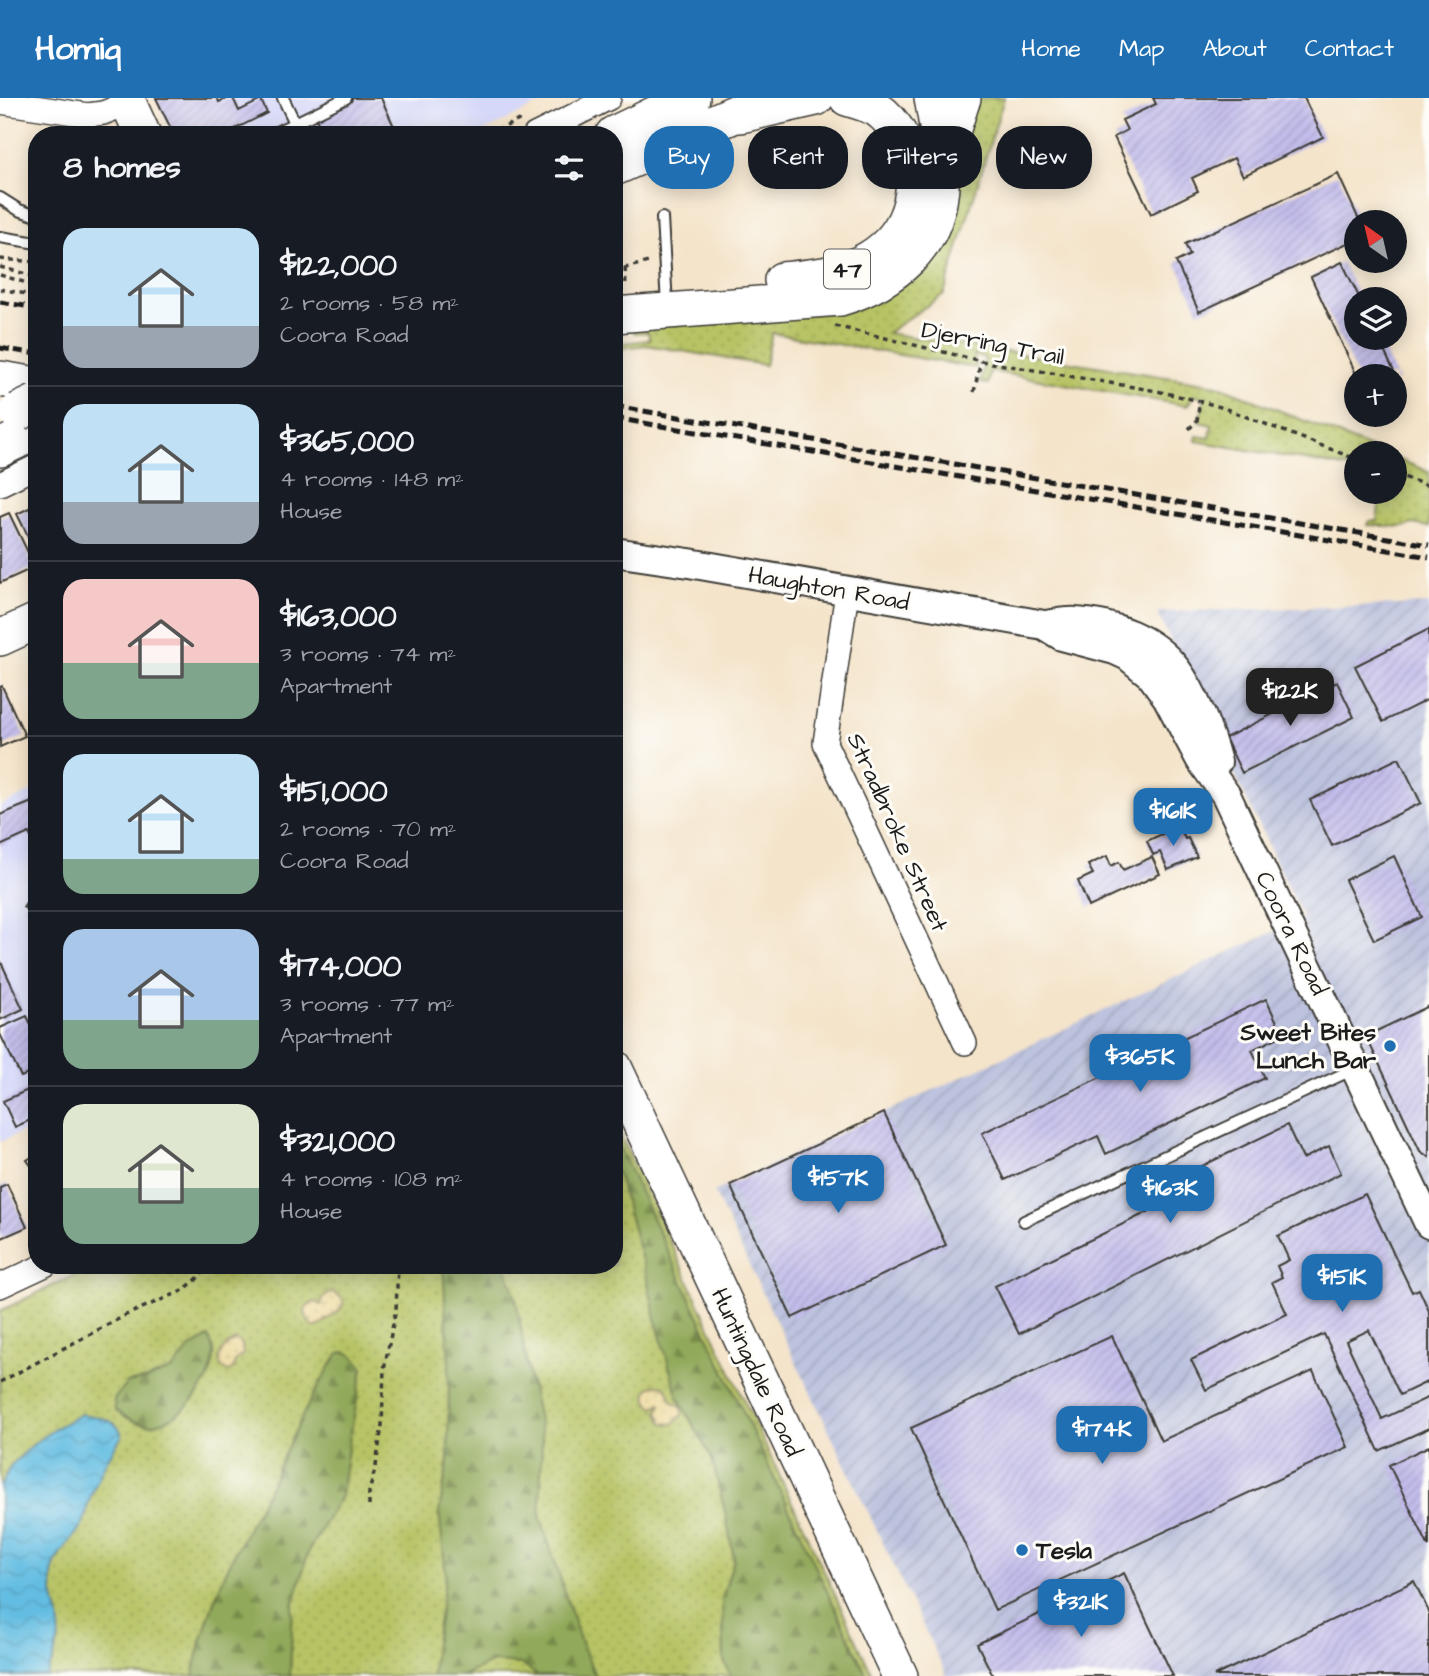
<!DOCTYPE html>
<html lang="en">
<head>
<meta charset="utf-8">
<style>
	:root { --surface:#171b24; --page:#20242c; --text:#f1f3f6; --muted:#9ea1a6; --line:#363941; --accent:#1f6fb2 }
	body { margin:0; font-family:"Architects Daughter",sans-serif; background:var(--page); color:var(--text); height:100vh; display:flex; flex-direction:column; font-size:26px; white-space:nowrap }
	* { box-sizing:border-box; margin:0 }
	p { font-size:23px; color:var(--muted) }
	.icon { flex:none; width:38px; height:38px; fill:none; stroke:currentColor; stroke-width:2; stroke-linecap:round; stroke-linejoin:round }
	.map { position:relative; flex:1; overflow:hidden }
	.details { position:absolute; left:28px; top:28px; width:595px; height:1148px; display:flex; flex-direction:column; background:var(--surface); border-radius:28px; box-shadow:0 4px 18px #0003 }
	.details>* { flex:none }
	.guide { position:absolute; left:644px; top:28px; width:665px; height:63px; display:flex; gap:14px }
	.needle { width:46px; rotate:326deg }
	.controls { position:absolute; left:1344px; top:112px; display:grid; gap:14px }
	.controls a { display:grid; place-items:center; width:63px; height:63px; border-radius:50%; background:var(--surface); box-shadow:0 4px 18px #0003; font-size:35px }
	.price { position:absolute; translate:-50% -60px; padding:0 16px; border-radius:14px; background:var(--accent); color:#fff; font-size:23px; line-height:46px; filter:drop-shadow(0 2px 4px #0008) }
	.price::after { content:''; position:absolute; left:50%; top:42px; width:21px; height:16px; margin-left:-10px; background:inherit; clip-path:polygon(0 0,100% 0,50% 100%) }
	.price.selected { background:#222; color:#fff }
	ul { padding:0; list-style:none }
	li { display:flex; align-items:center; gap:21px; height:175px; padding:0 35px }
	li+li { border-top:2px solid var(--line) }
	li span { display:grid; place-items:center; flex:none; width:196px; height:140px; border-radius:21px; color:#555 }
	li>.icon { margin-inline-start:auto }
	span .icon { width:84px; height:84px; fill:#fffc; stroke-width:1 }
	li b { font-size:30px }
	h2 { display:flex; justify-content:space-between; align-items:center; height:84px; padding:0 35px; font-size:30px }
	.pill { padding:0 24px; border-radius:28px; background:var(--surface); box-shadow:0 4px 18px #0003; font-size:24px; line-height:63px }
	.pill.selected { background:var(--accent); color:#fff }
	header { display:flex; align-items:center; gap:42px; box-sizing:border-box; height:98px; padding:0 35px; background:var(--accent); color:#fff }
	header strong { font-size:33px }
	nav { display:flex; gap:38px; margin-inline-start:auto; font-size:24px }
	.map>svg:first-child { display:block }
</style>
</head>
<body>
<header>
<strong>Homiq</strong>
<nav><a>Home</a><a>Map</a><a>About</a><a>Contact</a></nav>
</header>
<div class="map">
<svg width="1429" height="1578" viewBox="0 0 1429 1578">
	<defs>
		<pattern id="industrial-furrows" width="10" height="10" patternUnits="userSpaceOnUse" patternTransform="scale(1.75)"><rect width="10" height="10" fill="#bdc3de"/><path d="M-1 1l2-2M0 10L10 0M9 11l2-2" fill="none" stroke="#a2a7be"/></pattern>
		<pattern id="grass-dots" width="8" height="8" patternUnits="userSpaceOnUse" patternTransform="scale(1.75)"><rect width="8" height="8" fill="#b7c365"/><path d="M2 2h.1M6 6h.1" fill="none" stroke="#9da757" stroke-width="1.8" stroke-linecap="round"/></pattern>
		<pattern id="forest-firs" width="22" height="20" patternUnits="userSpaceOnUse" patternTransform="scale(1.75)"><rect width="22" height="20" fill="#91a95a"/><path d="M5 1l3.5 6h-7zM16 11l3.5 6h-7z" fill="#76894a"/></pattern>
		<pattern id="sand-dots" width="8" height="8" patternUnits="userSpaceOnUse" patternTransform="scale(1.75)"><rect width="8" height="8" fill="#eeda9e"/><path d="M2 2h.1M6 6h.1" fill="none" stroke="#ccba88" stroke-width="1.8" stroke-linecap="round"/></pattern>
		<pattern id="water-waves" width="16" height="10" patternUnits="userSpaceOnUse" patternTransform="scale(1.75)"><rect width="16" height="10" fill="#64bde2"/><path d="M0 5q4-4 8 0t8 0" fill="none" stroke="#56a2c1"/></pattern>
		<pattern id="building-hatch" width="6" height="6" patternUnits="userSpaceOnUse" patternTransform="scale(1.75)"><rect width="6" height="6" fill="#c3bdeb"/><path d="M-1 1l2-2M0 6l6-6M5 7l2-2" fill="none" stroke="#a7a2c9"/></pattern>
	</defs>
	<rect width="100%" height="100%" fill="#fdfcf7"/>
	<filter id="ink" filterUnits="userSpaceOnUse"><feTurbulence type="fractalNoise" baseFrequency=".0143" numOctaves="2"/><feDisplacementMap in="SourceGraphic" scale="14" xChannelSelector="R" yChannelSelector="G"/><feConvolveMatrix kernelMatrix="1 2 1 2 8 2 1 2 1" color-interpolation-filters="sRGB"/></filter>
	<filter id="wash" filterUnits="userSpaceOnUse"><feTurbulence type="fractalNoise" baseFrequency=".00686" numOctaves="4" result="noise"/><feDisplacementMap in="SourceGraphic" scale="28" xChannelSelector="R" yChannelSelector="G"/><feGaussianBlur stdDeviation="1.57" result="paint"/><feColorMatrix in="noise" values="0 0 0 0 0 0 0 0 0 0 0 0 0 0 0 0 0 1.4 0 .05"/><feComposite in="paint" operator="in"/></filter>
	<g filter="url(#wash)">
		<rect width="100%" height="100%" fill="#f4e4ca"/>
		<path fill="#d5d8f9" d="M156,0H551L477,37H174Z
			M37,691V1027L0,1044V708Z"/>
		<path fill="url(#industrial-furrows)" d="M1429,506V1578H947L714,1094L1303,820L1157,514Z"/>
		<path fill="url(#grass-dots)" stroke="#6a7040" stroke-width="2" d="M973,0H1004L944,196L887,235L1217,287L1383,355H1356V371L1196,343L1197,338L1210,340L1212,327L1199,324L1205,299L1194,297L1187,308L990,273L988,286L980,285L985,260L974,257L976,270L772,235L765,267L646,247L616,251L617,265L614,263V246L650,242L648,234L634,235L635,229L834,214Z
			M1395,360L1429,374V429L1413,426L1403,429L1367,427L1369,423H1377L1381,394H1395Z
			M614,1024L873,1578H0V1213L96,1167H614Z"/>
		<path fill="url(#forest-firs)" stroke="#56623b" stroke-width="2" d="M614,1038L867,1578H730L724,1563L722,1501L734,1461L726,1418L712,1361L678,1299L657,1226L646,1176L617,1075L614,1071Z
			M443,1167H505L516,1201L527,1266L542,1337L540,1417L579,1539L595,1578H538L521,1566L493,1564L462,1578H432L435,1545L446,1477L439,1414L448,1363L449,1266Z
			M208,1239C211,1244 214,1249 214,1254C215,1284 183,1320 155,1326C142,1329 124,1319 115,1312L114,1301L127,1285L147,1281L173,1271L189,1251Z
			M345,1254L353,1257L363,1270L349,1344L341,1398L309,1452L293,1508L290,1578H193C201,1540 213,1501 230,1465C241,1441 255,1418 267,1394C289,1347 309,1298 339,1255Z"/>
		<path fill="url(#sand-dots)" stroke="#857b5d" stroke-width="2" d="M332,1194C349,1201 345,1210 332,1218C324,1223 322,1230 312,1229C307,1219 298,1210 315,1204L321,1207L323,1200Z
			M236,1242L242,1246L243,1256L235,1263L233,1271L228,1274C211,1264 222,1248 236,1242Z
			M657,1287C669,1287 668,1294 672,1303C679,1307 683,1307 682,1317L673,1326L663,1325L658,1314L661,1306L660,1305L654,1310C645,1301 642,1290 657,1287Z"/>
		<path fill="url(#water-waves)" stroke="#406c7f" stroke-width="2" d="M81,1316C96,1319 119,1320 122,1338C108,1358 96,1383 88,1406C86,1413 86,1421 82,1427C73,1442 57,1454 53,1472C49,1488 56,1505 59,1520C62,1538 54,1562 46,1578H0V1387L2,1386L10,1368L35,1345L57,1329Z"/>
		<g id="blocks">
			<path fill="url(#building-hatch)" d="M156,0H217L219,4L229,0H233L239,13L261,2L267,15L223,37H174Z
				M352,0H381L398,37H324L315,19Z
				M1153,0H1304L1323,39L1243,78L1234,60L1192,80L1198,93L1151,116L1114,39L1127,32L1122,22L1156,6Z
				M1338,76L1360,124H1356V141L1199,214L1176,164L1190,157L1185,146Z
				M1342,164L1360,201H1356V240H1378L1398,282L1395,284V278H1357L1311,179Z
				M37,406V456L17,416Z
				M9,415L35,469L0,485V419Z
				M1429,531V601L1383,624L1355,568Z
				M1337,584L1354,619L1242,675L1225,640Z
				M2,588L25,638L0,649V589Z
				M1399,660L1421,705L1332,748L1310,702Z
				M37,702V737L31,739L29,735L0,748V717Z
				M1179,728L1185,741L1188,740L1197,759L1168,772L1160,754L1153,757L1147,743Z
				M1107,758L1111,768L1119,764L1123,772L1152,759L1160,776L1089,809L1078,783L1093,776L1088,767Z
				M1394,758L1422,819L1374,842L1345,782Z
				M37,772V819L23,809L35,791L28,785Z
				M0,862L23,911L0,922Z
				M1266,901L1283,937L1252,952L1265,980L1106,1056L1098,1038L1005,1082L982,1035Z
				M1429,908V1059L1420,1053L1366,938Z
				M27,918L37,939V972L21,979L0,936V930Z
				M37,988V1019L15,1029L3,1003Z
				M884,1015L946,1147L792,1220L730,1087Z
				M1287,1027L1303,1061L1329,1048L1341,1075L1019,1236L995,1188L1148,1114L1140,1098Z
				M37,1056V1076L27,1062Z
				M7,1086L27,1129L2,1140L0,1137V1089Z
				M1365,1096L1412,1194L1419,1191L1429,1213V1283L1400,1297L1369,1232L1346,1243L1382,1321L1429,1299V1330L1379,1353L1324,1236L1206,1292L1191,1262L1287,1216L1272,1184L1282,1179L1277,1168L1289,1162L1278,1138Z
				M1112,1238L1161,1343L1313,1273L1348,1349L995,1512L911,1330Z
				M1429,1348V1449L1389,1367Z
				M1124,1475L1173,1578H993L977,1546Z
				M1414,1483L1429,1514V1578H1214Z"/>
		</g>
	</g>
	<g filter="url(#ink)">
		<use href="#blocks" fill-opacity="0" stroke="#3c3a36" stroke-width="2"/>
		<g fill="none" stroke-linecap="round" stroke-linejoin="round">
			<g stroke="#3c3a36" stroke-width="14">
				<path id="service" d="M295,25L346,0
					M270,37L295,25L283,0
					M0,100L19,112L37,118
					M662,120L667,207
					M0,139L37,145
					M1024,1123L1354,971"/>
			</g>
			<g stroke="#3c3a36" stroke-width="26">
				<path id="minor" d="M0,4L88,17L103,15L129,5
					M535,37L609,0
					M0,386L37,368
					M847,494L825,645L965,945
					M0,1188L45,1167"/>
			</g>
			<g stroke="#3c3a36" stroke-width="32">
				<path id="tertiary" d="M614,454L689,465L1044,527C1055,526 1066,523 1076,524C1113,526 1152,540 1176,571C1194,595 1209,634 1217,664
					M1044,527L1062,538L1115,552L1128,558L1151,577L1167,599L1200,661L1226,697L1429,1126"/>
			</g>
			<g stroke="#3c3a36" stroke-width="38">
				<path id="primary" d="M126,0L143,37
					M741,17L816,0
					M943,56L948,46L963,0
					M782,182C812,179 843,177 870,160C912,135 926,82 901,39C895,28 887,18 877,11C868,6 857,3 847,0
					M614,217L840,200C867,192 890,180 910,160C917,152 924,143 929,134C950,93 940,43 932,0
					M0,281L37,287
					M0,540L37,523
					M614,969L900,1578"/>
			</g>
			<g stroke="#3c3a36" stroke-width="40">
				<path id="trunk" d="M614,37L691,0
					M614,69L771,0
					M0,350L37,332"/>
			</g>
			<path stroke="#3c3a36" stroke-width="3.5" stroke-dasharray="5 5" stroke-linecap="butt" d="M488,37L521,21
				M0,161L37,164
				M0,169L37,179
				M625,170L626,190
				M614,173L652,163
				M0,177L37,188
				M0,191L37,198
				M835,228L981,263L1157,293L1200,303L1224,310L1356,361
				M974,294L981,263
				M1189,331L1197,322L1200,303
				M1395,376L1429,388
				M0,1284L128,1216L182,1193L196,1182L208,1167
				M369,1408V1394L376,1368L382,1327L384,1271L396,1211L398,1167"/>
			<use href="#service" stroke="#fff" stroke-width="10"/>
			<use href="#minor" stroke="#fff" stroke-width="23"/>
			<use href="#tertiary" stroke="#fff" stroke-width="28"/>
			<use href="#primary" stroke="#fff" stroke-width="35"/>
			<use href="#trunk" stroke="#fff" stroke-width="37"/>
			<path stroke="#1c1c1c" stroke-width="5" stroke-dasharray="10 5" stroke-linecap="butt" d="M0,204L37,210
				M0,250L37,256
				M614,308L1429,447
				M614,320L1429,459"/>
			<g stroke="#3c3a36" stroke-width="40" stroke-linecap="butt">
				<path id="trunk-bridge" d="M18,314L37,305"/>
			</g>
			<use href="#trunk-bridge" stroke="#fff" stroke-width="37"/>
		</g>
	</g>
	<g fill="#1f6fb2" stroke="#fdfcf7" stroke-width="2.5">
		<circle cx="1390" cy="948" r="7"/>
		<circle cx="1022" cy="1452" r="7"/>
	</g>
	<g text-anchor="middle" stroke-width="6" stroke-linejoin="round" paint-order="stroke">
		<rect fill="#fdfcf7" stroke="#605f5e" stroke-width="2" x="824" y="151.5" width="46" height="39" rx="5"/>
		<g font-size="23" font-weight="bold" fill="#1c1c1c">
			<text x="847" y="179">47</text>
		</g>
		<g font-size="24" fill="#1c1c1c" stroke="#fdfcf7">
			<text transform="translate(993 245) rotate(11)" y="8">Djerring Trail</text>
			<text transform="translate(829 490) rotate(10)" y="8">Haughton Road</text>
			<text transform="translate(898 734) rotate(66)" y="8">Stradbroke Street</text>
			<text transform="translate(1292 835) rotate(64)" y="8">Coora Road</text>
			<text transform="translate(757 1274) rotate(65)" y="8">Huntingdale Road</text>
		</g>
		<g font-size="24" font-weight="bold" fill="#1c1c1c" stroke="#fdfcf7" text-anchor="end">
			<text x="1376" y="942">Sweet Bites<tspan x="1376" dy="28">Lunch Bar</tspan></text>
			<text x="1036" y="1460" text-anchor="start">Tesla</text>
		</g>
	</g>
</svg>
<div class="controls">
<a><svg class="needle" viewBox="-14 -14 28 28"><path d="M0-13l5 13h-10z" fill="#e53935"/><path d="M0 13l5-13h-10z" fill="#9ea1a6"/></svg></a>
<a><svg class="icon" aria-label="layers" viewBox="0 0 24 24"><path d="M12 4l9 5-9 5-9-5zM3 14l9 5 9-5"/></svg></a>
<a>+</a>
<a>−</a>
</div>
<b class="price selected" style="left:1290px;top:630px">$122K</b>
<b class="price" style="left:1173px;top:750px">$161K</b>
<b class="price" style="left:1140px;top:996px">$365K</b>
<b class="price" style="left:838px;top:1117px">$157K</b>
<b class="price" style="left:1170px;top:1127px">$163K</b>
<b class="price" style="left:1342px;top:1216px">$151K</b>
<b class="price" style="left:1102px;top:1368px">$174K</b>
<b class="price" style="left:1081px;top:1541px">$321K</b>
<div class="guide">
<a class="pill selected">Buy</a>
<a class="pill">Rent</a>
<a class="pill">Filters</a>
<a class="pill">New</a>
</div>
<section class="details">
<h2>8 homes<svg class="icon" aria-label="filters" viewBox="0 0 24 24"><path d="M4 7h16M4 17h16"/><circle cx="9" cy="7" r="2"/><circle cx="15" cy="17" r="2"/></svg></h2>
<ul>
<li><span style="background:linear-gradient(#bfe0f5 70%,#9aa5b1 0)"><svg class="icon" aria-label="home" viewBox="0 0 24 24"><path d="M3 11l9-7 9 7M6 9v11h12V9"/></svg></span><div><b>$122,000</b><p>2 rooms · 58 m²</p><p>Coora Road</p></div></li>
<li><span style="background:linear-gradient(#bfe0f5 70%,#9aa5b1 0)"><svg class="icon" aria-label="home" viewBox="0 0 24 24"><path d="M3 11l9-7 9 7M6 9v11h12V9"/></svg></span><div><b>$365,000</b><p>4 rooms · 148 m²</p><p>House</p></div></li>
<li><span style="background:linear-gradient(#f6c9c9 60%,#7fa58c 0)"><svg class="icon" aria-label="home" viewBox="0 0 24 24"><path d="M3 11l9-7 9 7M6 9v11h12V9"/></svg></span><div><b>$163,000</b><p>3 rooms · 74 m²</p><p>Apartment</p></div></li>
<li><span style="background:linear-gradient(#bfe0f5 75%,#7fa58c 0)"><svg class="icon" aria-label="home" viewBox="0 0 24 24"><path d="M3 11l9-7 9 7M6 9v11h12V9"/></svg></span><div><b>$151,000</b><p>2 rooms · 70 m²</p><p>Coora Road</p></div></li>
<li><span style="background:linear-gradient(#a9c7e8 65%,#7fa58c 0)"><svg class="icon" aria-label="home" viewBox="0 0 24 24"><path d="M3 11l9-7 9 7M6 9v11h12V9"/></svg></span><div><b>$174,000</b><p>3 rooms · 77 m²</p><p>Apartment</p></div></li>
<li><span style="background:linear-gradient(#dfe7d0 60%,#7fa58c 0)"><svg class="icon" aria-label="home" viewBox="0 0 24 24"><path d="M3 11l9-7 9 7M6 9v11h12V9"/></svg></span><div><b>$321,000</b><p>4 rooms · 108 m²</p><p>House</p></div></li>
</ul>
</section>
</div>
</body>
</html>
